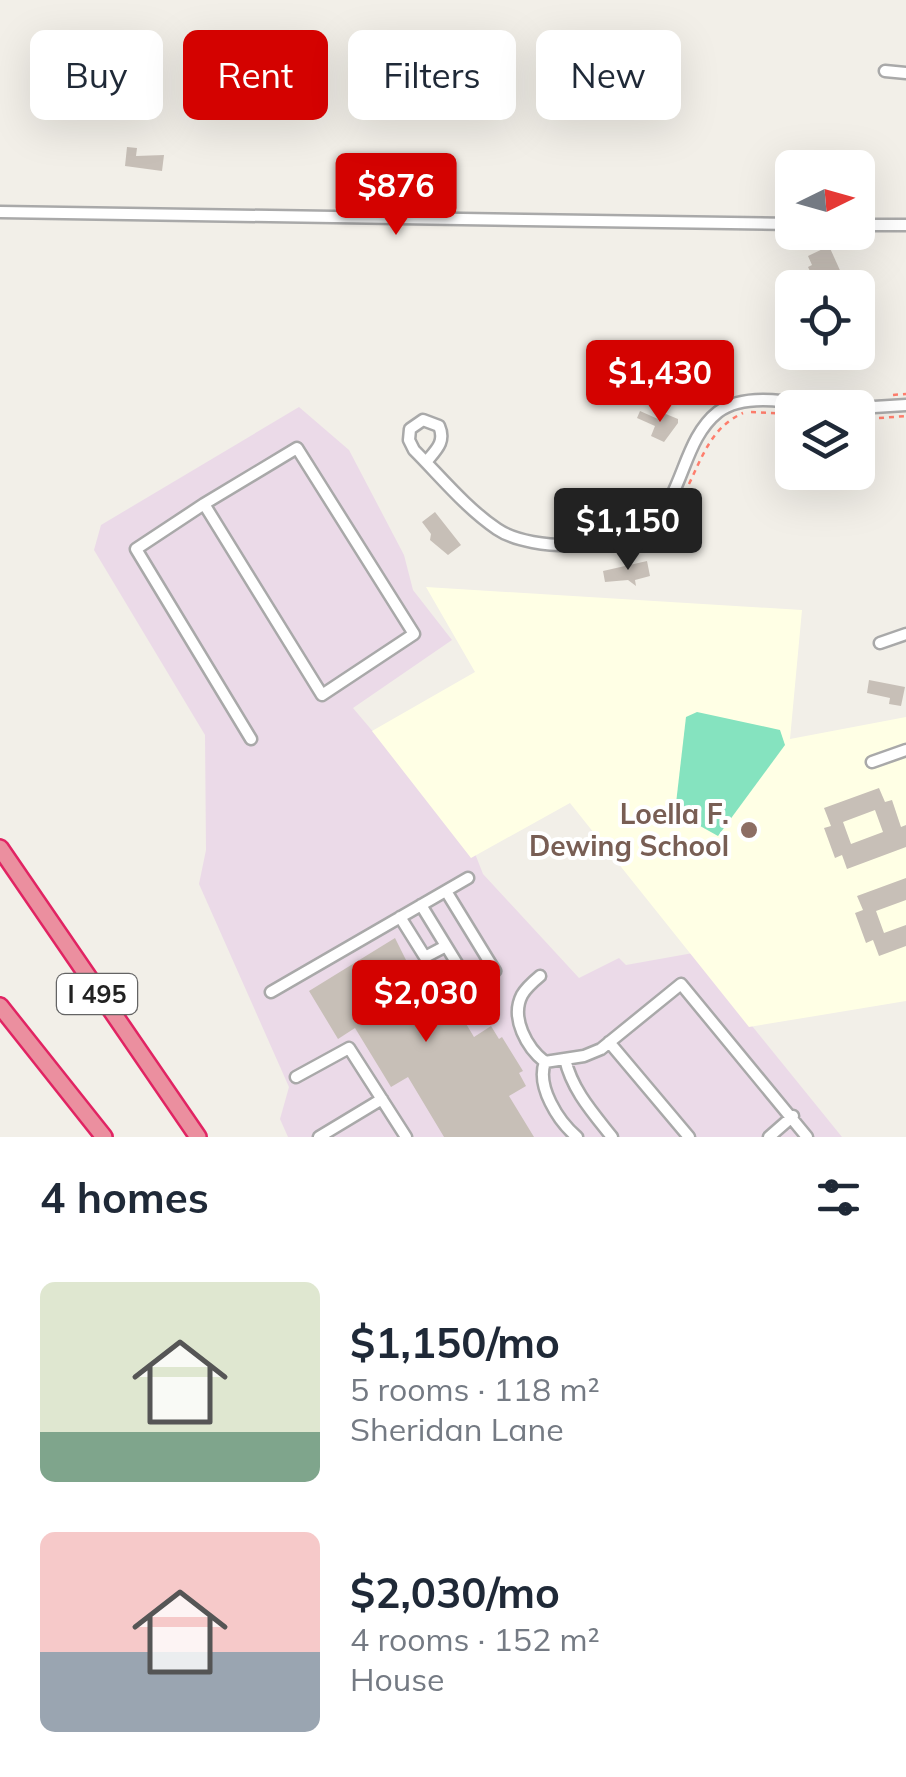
<!DOCTYPE html>
<html lang="en">
<head>
<meta charset="utf-8">
<style>
	:root { --surface:#fff; --page:#f6f6f7; --text:#1f2937; --muted:#747a83; --accent:#d40200 }
	body { margin:0; font-family:Mulish,sans-serif; background:var(--page); color:var(--text); height:100vh; display:flex; flex-direction:column; font-size:38px; white-space:nowrap }
	* { box-sizing:border-box; margin:0 }
	p { font-size:32px; color:var(--muted) }
	.icon { flex:none; width:55px; height:55px; fill:none; stroke:currentColor; stroke-width:2; stroke-linecap:round; stroke-linejoin:round }
	.map { position:relative; height:1137px; overflow:hidden }
	.side { display:flex; flex-direction:column; background:var(--surface); flex:1 }
	.side>* { flex:none }
	.hud { position:absolute; left:30px; top:30px; width:848px; height:90px; display:flex; gap:20px }
	.needle { width:65px; rotate:85deg }
	.tools { position:absolute; left:775px; top:150px; display:grid; gap:20px }
	.tools a { display:grid; place-items:center; width:100px; height:100px; border-radius:15px; background:var(--surface); box-shadow:0 10px 40px #0002; font-size:50px }
	.price { position:absolute; translate:-50% -85px; padding:0 22px; border-radius:10px; background:var(--accent); color:#fff; font-size:32px; line-height:65px; filter:drop-shadow(0 2px 5px #0008) }
	.price::after { content:''; position:absolute; left:50%; top:60px; width:30px; height:22px; margin-left:-15px; background:inherit; clip-path:polygon(0 0,100% 0,50% 100%) }
	.price.active { background:#222; color:#fff }
	ul { padding:0; list-style:none }
	li { display:flex; align-items:center; gap:30px; height:250px; padding:0 40px }
	li span { display:grid; place-items:center; flex:none; width:280px; height:200px; border-radius:15px; color:#555 }
	li>.icon { margin-inline-start:auto }
	span .icon { width:120px; height:120px; fill:#fffc; stroke-width:1 }
	li b { font-size:42px }
	h2 { display:flex; justify-content:space-between; align-items:center; height:120px; padding:0 40px; font-size:42px }
	.chip { padding:0 35px; border-radius:15px; background:var(--surface); box-shadow:0 10px 40px #0002; font-size:35px; line-height:90px }
	.chip.active { background:var(--accent); color:#fff }
	.map>svg:first-child { display:block }
</style>
</head>
<body>
<div class="map">
<svg width="906" height="1137" viewBox="0 0 906 1137">
	<rect width="100%" height="100%" fill="#f2efe8"/>
	<path fill="#ebdae8" d="M299,407L349,450L404,555L413,590L452,640L353,708L474,851L483,874L579,978L619,958L626,965L693,953L842,1137H288L280,1119L289,1087L199,884L206,850L205,735L94,550L101,525Z"/>
	<path fill="#ffffe5" d="M426,587L802,610L790,739L906,717V1001L749,1027L570,803L471,858L372,731L475,672Z"/>
	<path fill="#85e3bf" d="M697,712L780,730L785,745L718,836L675,812L686,717Z"/>
	<path fill="#c7bfb7" fill-rule="evenodd" d="M127,147L137,148L136,156L164,155L162,171L125,166Z
		M829,246L843,277L848,274L854,288H833L832,284L818,288L808,267L812,265L808,256Z
		M640,411L658,419L661,412L678,419V423L664,442L651,436L655,426L637,418Z
		M435,512L461,545L448,555L430,540L431,534L422,522Z
		M647,561L650,576L635,580L636,586L628,580L605,582L603,571Z
		M869,680L905,687L901,706L889,704L890,698L867,693Z
		M879,788L885,802L892,800L901,827L906,825V847L847,869L842,855L835,858L824,828L831,826L824,808ZM875,810L883,832L851,844L843,822Z
		M906,878V900L876,911L884,933L906,925V946L879,956L873,940L866,943L855,913L863,910L857,896Z
		M395,938L420,988L438,977L474,1037L491,1026L499,1039L502,1037L523,1071L519,1073L526,1086L509,1096L534,1137H444L408,1077L391,1087L355,1028L338,1039L309,991Z"/>
	<g fill="none" stroke-linecap="round" stroke-linejoin="round">
		<g stroke="#a9a9a9" stroke-width="15">
			<path id="minor" d="M885,71L906,73
				M0,212L792,224
				M858,225H906
				M858,408L906,405
				M297,448L414,634L322,695L204,504Z
				M426,462C436,450 446,442 439,426L423,420L410,429L409,440L414,450C440,476 466,508 497,529C532,553 629,551 657,518C684,488 685,438 718,412C747,390 799,404 831,408
				M204,504L136,549L251,739
				M880,643L906,634
				M872,762L906,750
				M421,905L475,993L495,971L446,891
				M400,917L425,957L446,946
				M540,976C534,981 526,988 522,995C510,1018 527,1048 545,1062L584,1056L601,1049L681,984L807,1137
				M271,992L468,878
				M609,1042L689,1137
				M565,1059C572,1090 593,1113 612,1137
				M545,1062C536,1086 558,1121 577,1137
				M296,1077L349,1048L406,1137
				M319,1137L382,1099
				M769,1137L793,1116"/>
		</g>
		<g stroke="#e12463" stroke-width="20">
			<path id="highway" d="M0,848L198,1137
				M0,1006L104,1137"/>
		</g>
		<path stroke="#fe7e6d" stroke-width="2.5" stroke-dasharray="5 5" stroke-linecap="butt" d="M893,395L906,394
			M833,398L855,399
			M751,412L792,414
			M879,418L906,416
			M689,484C703,455 712,427 743,413"/>
		<use href="#minor" stroke="#fff" stroke-width="10"/>
		<use href="#highway" stroke="#eb8f9f" stroke-width="15"/>
	</g>
	<circle fill="#8d6e63" stroke="#fff" stroke-width="4" cx="749" cy="830" r="10"/>
	<g text-anchor="middle" stroke-width="8" stroke-linejoin="round" paint-order="stroke">
		<rect fill="#fff" stroke="#646464" stroke-width="2.5" x="57" y="974" width="80" height="40" rx="8"/>
		<g font-size="25" font-weight="bold" fill="#222">
			<text x="97" y="1003">I 495</text>
		</g>
		<g font-size="28" font-weight="bold" fill="#785e54" stroke="#fff" text-anchor="end">
			<text x="729" y="824">Loella F.<tspan x="729" dy="32">Dewing School</tspan></text>
		</g>
	</g>
</svg>
<div class="tools">
<a><svg class="needle" viewBox="-14 -14 28 28"><path d="M0-13l5 13h-10z" fill="#e53935"/><path d="M0 13l5-13h-10z" fill="#747a83"/></svg></a>
<a><svg class="icon" aria-label="locate" viewBox="0 0 24 24"><circle cx="12" cy="12" r="6"/><path d="M12 2v4M12 18v4M2 12h4M18 12h4"/></svg></a>
<a><svg class="icon" aria-label="layers" viewBox="0 0 24 24"><path d="M12 4l9 5-9 5-9-5zM3 14l9 5 9-5"/></svg></a>
</div>
<b class="price" style="left:396px;top:238px">$876</b>
<b class="price" style="left:660px;top:425px">$1,430</b>
<b class="price active" style="left:628px;top:573px">$1,150</b>
<b class="price" style="left:426px;top:1045px">$2,030</b>
<div class="hud">
<a class="chip">Buy</a>
<a class="chip active">Rent</a>
<a class="chip">Filters</a>
<a class="chip">New</a>
</div>
</div>
<section class="side">
<h2>4 homes<svg class="icon" aria-label="filters" viewBox="0 0 24 24"><path d="M4 7h16M4 17h16"/><circle cx="9" cy="7" r="2"/><circle cx="15" cy="17" r="2"/></svg></h2>
<ul>
<li><span style="background:linear-gradient(#dfe7d0 75%,#7fa58c 0)"><svg class="icon" aria-label="home" viewBox="0 0 24 24"><path d="M3 11l9-7 9 7M6 9v11h12V9"/></svg></span><div><b>$1,150/mo</b><p>5 rooms · 118 m²</p><p>Sheridan Lane</p></div></li>
<li><span style="background:linear-gradient(#f6c9c9 60%,#9aa5b1 0)"><svg class="icon" aria-label="home" viewBox="0 0 24 24"><path d="M3 11l9-7 9 7M6 9v11h12V9"/></svg></span><div><b>$2,030/mo</b><p>4 rooms · 152 m²</p><p>House</p></div></li>
</ul>
</section>
</body>
</html>
